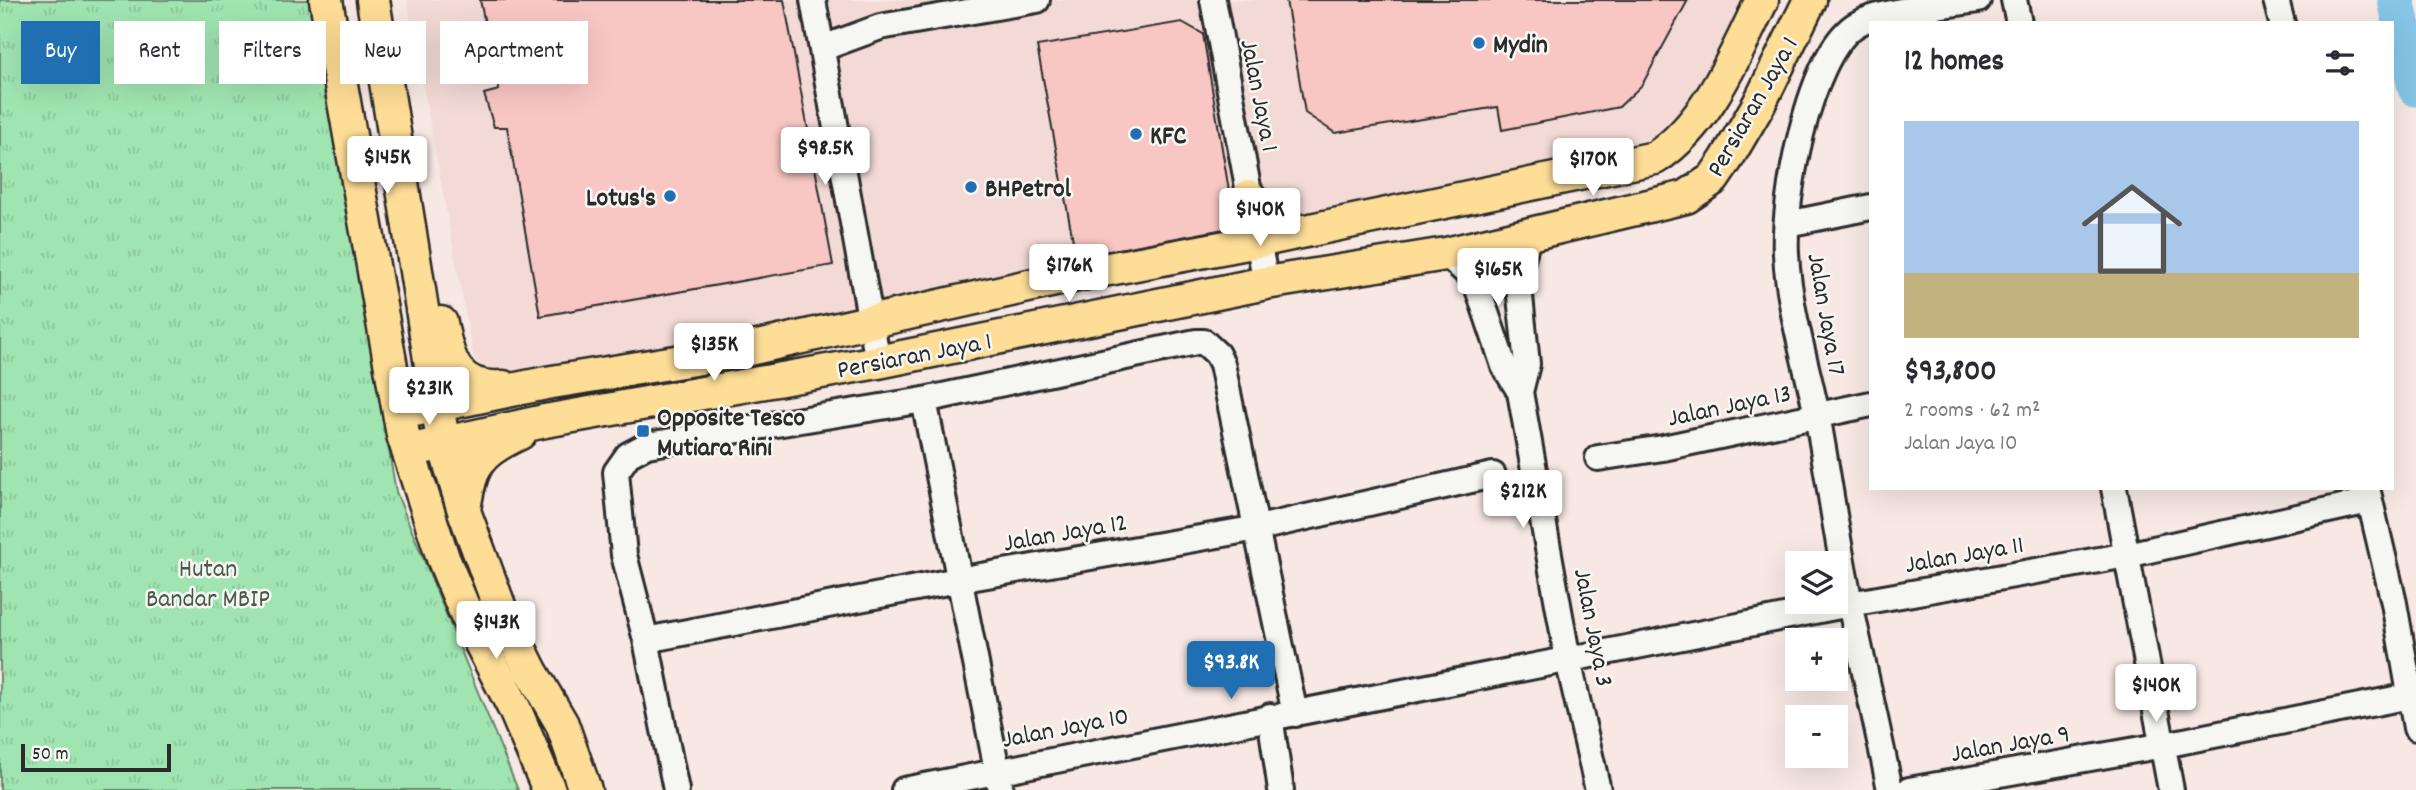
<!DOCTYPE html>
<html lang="en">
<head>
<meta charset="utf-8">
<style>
	:root { --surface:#fff; --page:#f2f2f3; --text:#2b2b33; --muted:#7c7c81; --accent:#1f6fb2 }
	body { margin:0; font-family:Dekko,sans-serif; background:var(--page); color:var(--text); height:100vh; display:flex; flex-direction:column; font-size:26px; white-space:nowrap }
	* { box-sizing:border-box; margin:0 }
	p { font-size:23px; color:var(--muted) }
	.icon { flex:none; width:38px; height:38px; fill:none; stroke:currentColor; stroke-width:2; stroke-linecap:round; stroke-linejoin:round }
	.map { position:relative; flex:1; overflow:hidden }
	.side { position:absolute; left:1869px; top:21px; width:525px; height:469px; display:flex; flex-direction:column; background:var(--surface); border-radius:0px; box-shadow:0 7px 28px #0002 }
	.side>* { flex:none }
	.hud { position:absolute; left:21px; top:21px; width:665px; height:63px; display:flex; gap:14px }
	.tools { position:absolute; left:1785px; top:551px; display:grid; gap:14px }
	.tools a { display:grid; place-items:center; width:63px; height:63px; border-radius:0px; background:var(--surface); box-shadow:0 7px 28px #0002; font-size:35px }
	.scale { position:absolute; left:21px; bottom:18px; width:150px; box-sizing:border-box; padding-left:7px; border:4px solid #2b2b2b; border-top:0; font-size:19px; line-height:24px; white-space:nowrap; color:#2b2b2b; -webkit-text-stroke:5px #f6f6f2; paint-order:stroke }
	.price { position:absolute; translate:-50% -60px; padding:0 16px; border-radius:7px; background:#fff; color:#222; font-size:23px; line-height:46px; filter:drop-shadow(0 2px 4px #0008) }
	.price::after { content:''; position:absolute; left:50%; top:42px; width:21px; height:16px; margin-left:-10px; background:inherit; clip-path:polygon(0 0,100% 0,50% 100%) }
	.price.on { background:var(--accent); color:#fff }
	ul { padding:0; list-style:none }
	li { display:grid; align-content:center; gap:14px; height:371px; padding:0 35px }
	li span { display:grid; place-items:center; height:217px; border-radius:0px; color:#555 }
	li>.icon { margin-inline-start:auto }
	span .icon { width:126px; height:126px; fill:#fffc; stroke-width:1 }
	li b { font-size:30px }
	h2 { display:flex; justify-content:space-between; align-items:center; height:84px; padding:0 35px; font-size:30px }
	.pill { padding:0 24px; border-radius:0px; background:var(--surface); box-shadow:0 7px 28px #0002; font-size:24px; line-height:63px }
	.pill.on { background:var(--accent); color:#fff }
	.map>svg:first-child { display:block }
</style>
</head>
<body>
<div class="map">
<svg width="2416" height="790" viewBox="0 0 2416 790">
	<defs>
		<pattern id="park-tufts" width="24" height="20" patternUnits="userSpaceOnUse" patternTransform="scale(1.75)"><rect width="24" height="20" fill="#a0e5b1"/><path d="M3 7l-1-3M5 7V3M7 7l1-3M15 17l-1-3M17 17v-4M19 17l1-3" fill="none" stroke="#8ac598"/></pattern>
	</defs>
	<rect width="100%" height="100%" fill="#f7e8e4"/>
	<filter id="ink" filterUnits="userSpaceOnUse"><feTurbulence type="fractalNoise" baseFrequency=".0143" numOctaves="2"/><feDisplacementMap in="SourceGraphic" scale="14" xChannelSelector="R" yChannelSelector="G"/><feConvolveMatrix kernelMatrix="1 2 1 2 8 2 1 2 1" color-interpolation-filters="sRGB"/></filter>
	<g filter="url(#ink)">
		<path fill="#f3dad6" d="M407,0H1763L1679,143L526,388L495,376L474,359Z"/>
		<path fill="url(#park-tufts)" stroke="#66886e" stroke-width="2" d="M0,0H312L396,492L518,790H0Z"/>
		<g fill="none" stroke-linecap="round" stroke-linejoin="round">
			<path stroke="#86c5e6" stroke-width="37" d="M2396,0L2416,88"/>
		</g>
		<path fill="#f8c7c3" stroke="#2b2b2b" stroke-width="2" d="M480,0H784L833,265L540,316L507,127H494L484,94L499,90Z
			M1286,0H1688L1642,85L1619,107L1502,130L1498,107L1335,133L1305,113Z
			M1182,22L1203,34L1235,227L1076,257L1037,46Z"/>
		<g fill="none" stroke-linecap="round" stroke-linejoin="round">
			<g stroke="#2b2b2b" stroke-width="30">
				<path id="minor" d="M813,0L878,362
					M1213,0L1266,283
					M2014,0L2019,23
					M2276,0L2282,23
					M823,48L880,27L1037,0
					M1787,224L1871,207
					M1446,254L1475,280L1504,366L1520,392L1568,660L1598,790
					M1520,392L1527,364L1518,277L1528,236
					M924,400L1001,790
					M1598,458L1663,448L1871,404
					M2114,488L2171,790
					M2367,488L2394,603L2416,728
					M646,640L958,580L1258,528L1493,475
					M1270,716L1281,790
					M676,790L646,640L624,555L616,472L628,455L647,445L924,400L1196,342H1204L1217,354L1222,364L1295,714
					M904,790L1850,604L2127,555L2369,501
					M1890,790C1878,728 1863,666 1850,603C1837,541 1829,478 1817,415C1806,362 1789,309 1786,254C1783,199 1808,59 1854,26C1877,10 1949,5 1978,0
					M1909,790L2164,745L2410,696"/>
			</g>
			<g stroke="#2b2b2b" stroke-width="37">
				<path id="major" d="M326,0L403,435L443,558L467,616L515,710L549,790
					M373,0L443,441L464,511L501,611L531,671L562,724L585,790
					M1249,196C1264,217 1274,232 1302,231
					M441,323C448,361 457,391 503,387
					M400,413L546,383L731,353L1082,274L1258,241L1655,158C1708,124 1735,55 1762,0
					M408,451L545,421L878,362L1266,283L1446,254L1686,197L1713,179L1726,160L1759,104L1810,0
					M464,510C471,464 477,453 520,433"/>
			</g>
			<use href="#minor" stroke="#f6f6f2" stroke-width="24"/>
			<use href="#major" stroke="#fedd96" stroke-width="32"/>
		</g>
	</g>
	<g fill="#1f6fb2" stroke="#f6f6f2" stroke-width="2.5">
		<circle cx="1479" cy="43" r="7"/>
		<circle cx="1136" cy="134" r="7"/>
		<circle cx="971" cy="187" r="7"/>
		<circle cx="670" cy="196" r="7"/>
		<rect x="636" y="424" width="14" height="14" rx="3.5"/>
	</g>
	<g text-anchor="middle" stroke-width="5" stroke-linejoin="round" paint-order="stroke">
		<g font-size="26" font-weight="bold" fill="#2b2b2b" stroke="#f6f6f2" text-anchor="start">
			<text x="1493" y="52">Mydin</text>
			<text x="1150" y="143">KFC</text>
			<text x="985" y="196">BHPetrol</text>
			<text x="656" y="205" text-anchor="end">Lotus's</text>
			<text x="657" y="425">Opposite Tesco<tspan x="657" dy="30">Mutiara Rini</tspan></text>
		</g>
		<g font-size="26" fill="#2b2b2b" stroke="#f6f6f2">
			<text transform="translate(1261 95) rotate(79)" y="9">Jalan Jaya 1</text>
			<text transform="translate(1751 106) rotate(-60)" y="9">Persiaran Jaya 1</text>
			<text transform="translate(1828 314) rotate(80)" y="9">Jalan Jaya 17</text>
			<text transform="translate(914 354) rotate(-11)" y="9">Persiaran Jaya 1</text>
			<text transform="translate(1729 404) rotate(-12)" y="9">Jalan Jaya 13</text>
			<text transform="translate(1065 531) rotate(-10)" y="9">Jalan Jaya 12</text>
			<text transform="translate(1964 553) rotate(-10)" y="9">Jalan Jaya 11</text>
			<text transform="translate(1595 627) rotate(79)" y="9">Jalan Jaya 3</text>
			<text transform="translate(1065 726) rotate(-11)" y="9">Jalan Jaya 10</text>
			<text transform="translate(2010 742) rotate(-10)" y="9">Jalan Jaya 9</text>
		</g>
		<g font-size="26" fill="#485a4c" stroke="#f6f6f2">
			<text x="208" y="576">Hutan<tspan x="208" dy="30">Bandar MBIP</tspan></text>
		</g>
	</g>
</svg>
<div class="tools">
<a><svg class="icon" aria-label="layers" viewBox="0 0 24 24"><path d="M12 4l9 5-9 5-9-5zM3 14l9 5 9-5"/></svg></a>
<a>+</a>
<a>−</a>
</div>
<div class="scale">50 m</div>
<b class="price" style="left:825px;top:187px">$98.5K</b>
<b class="price" style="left:387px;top:196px">$145K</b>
<b class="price" style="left:1593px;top:198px">$170K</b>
<b class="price" style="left:1260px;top:248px">$140K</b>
<b class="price" style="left:1069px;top:304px">$176K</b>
<b class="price" style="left:1498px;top:308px">$165K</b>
<b class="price" style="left:714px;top:383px">$135K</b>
<b class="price" style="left:429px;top:427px">$231K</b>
<b class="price" style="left:1523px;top:530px">$212K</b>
<b class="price" style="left:496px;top:661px">$143K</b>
<b class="price on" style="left:1231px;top:701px">$93.8K</b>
<b class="price" style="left:2156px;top:724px">$140K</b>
<div class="hud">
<a class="pill on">Buy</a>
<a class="pill">Rent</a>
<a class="pill">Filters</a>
<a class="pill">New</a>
<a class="pill">Apartment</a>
</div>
<section class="side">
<h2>12 homes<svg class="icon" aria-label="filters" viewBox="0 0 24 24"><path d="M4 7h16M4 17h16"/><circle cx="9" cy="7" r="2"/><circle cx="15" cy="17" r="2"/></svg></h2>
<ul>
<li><span style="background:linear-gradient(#a9c7e8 70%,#c2b280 0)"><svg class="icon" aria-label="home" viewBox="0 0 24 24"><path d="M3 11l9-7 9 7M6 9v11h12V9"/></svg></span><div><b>$93,800</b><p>2 rooms · 62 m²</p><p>Jalan Jaya 10</p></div></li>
</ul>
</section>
</div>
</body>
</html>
